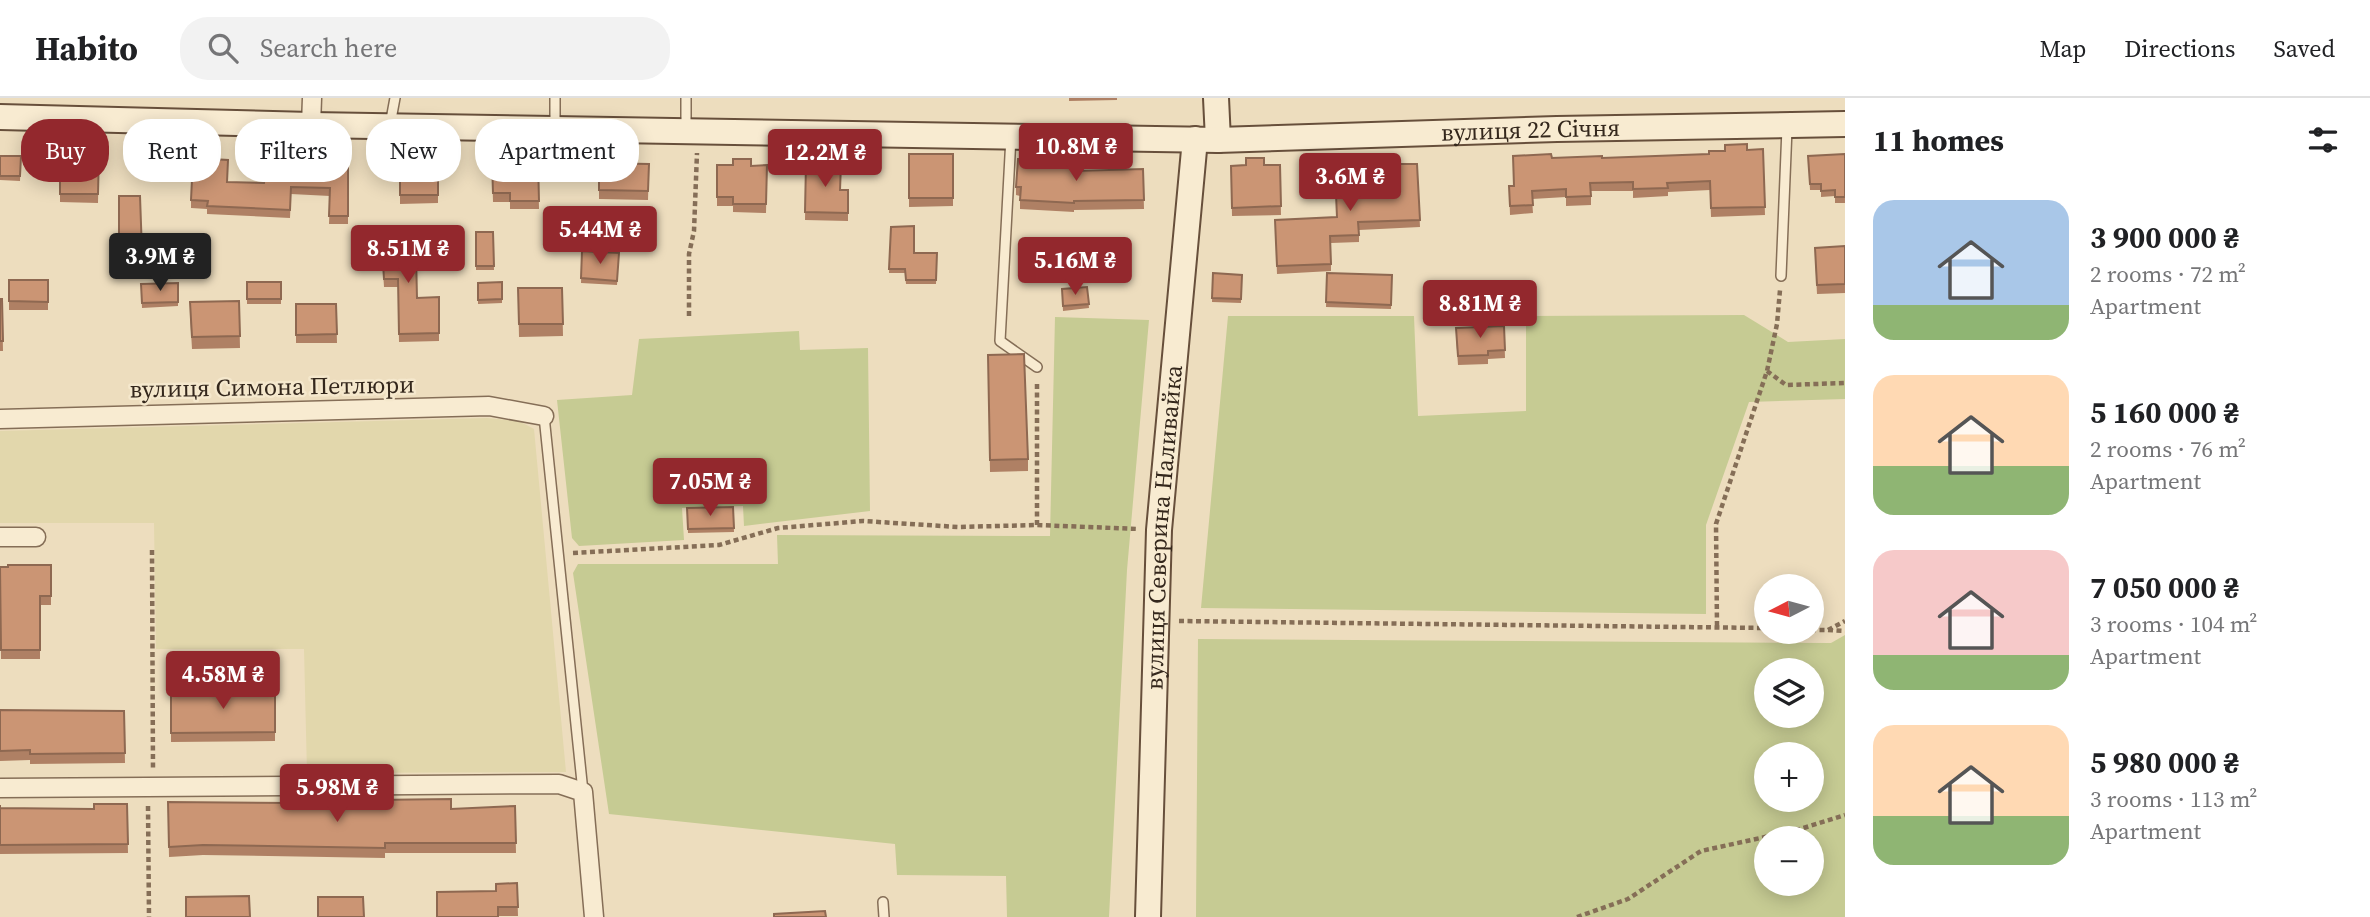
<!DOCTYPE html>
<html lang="en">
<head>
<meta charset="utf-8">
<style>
	:root { --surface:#fff; --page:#f2f2f2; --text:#202124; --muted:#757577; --line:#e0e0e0; --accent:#93282d }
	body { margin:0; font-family:"Source Serif 4",serif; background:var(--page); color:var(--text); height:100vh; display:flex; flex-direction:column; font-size:26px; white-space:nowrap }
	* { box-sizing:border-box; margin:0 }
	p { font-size:23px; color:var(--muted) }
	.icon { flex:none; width:38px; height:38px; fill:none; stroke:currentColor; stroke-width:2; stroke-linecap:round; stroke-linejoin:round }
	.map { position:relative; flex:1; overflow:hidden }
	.details { display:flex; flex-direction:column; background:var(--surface); width:525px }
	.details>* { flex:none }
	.hud { position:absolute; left:21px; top:21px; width:665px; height:63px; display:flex; gap:14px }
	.needle { width:46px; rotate:264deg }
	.controls { position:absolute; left:1754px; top:476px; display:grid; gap:14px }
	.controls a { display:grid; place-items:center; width:70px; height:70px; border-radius:50%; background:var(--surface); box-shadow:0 4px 18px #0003; font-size:35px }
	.price { position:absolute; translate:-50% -60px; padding:0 16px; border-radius:7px; background:var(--accent); color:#fff; font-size:23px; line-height:46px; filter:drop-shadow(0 2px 4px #0008) }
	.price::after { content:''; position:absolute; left:50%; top:42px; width:21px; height:16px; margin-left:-10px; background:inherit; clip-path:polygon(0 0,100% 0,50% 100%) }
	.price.selected { background:#222; color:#fff }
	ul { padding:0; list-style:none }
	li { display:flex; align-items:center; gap:21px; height:175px; padding:0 28px }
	li span { display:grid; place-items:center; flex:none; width:196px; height:140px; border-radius:21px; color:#555 }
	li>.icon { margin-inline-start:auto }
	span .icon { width:84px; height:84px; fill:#fffc; stroke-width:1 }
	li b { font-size:30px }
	h2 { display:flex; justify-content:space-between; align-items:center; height:84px; padding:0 28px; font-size:30px }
	.chip { padding:0 24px; border-radius:28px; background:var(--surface); box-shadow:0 4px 18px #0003; font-size:24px; line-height:63px }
	.chip.selected { background:var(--accent); color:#fff }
	header { display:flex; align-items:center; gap:42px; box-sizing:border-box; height:98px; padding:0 35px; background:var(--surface); border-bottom:2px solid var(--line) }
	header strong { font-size:33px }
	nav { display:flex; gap:38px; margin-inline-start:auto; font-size:24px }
	.search { width:490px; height:63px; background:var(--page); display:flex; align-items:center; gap:18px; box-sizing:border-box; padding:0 24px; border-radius:28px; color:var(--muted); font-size:26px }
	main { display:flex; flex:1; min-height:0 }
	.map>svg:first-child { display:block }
</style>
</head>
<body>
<header>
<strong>Habito</strong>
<div class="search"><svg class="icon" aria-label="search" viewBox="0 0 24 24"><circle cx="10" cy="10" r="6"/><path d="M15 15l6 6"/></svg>Search here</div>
<nav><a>Map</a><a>Directions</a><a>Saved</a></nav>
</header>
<main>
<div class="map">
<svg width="1845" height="819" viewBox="0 0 1845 819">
	<rect width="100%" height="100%" fill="#edddbe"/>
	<path fill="#e2d7ac" d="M487,320L519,323L534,331L566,674L307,675L304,551H156L154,425H0V333Z"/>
	<path fill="#c6cb93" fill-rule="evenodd" d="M1744,217L1788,244L1845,241V301L1749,304L1706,427V516L1201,510L1228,218H1414L1418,318L1526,313V218Z
		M1055,219L1149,222L1127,472L1109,819H1007L1006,778L897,777L895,746L609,716L573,475L578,466H778L777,437L1050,438Z
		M799,233L800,252L868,250L870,413L744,428L743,408L682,410L684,442L579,448L572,440L557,302L632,297L639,241Z
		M1845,537V819H1196L1198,541L1831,545ZM1811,572V618H1766V572ZM1766,656H1811V702H1766ZM1766,740H1811V786H1766Z"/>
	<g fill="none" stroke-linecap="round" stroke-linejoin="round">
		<g stroke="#856e57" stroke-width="12">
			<path id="lane" d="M555,0V30
				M390,27L395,0
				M686,30V0
				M1011,39L1000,243L1037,269
				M1781,178L1787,30
				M544,318L583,694
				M883,804L884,819"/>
		</g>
		<g stroke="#856e57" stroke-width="21">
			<path id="street" d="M311,27L312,0
				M0,321L489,308L544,318
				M0,439H36
				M0,690L559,686L583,694L594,819"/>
		</g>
		<g stroke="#674f3b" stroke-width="28">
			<g id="secondary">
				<path d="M1216,0L1218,42"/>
				<path id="s1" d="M0,19L311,27L1218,42L1557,31L1845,26"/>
				<path id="s2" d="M1148,819L1159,432L1195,41"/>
			</g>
		</g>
		<path stroke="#856e57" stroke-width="4.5" stroke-dasharray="5 3.5" stroke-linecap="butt" d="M689,218V156L694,133L697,55
			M1767,273L1786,287L1845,285
			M1037,427V284
			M152,452L153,672
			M573,455L719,447L778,430L863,423L958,429L1037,427L1139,431
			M1179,523L1766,530
			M1717,528L1716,426L1767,273L1777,226L1780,192
			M1811,532H1828L1845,523
			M1828,532L1845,533
			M148,708L149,819
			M1577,819L1628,801L1701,753L1797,732L1845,717"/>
		<use href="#lane" stroke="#f8ebd1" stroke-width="9"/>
		<use href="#street" stroke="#f8ebd1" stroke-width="18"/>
		<use href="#secondary" stroke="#f8ebd1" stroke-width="24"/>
	</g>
	<path fill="#af8064" d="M1069,0H1117V2L1069,3Z
		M1763,51L1765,117L1711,119L1710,92L1668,94V98L1633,100V93H1591V107L1566,108V99L1532,101L1533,115L1510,117L1509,88H1514L1552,60H1602L1709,56L1747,52Z
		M60,53L99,54L98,105L60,104Z
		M909,56H953V108L909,109Z
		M1845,56V105H1835V98L1821,99V92H1810L1808,58Z
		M0,58H21L20,83L0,82Z
		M538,61L539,111H510V104H493L492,63Z
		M400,63H438V105L400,106Z
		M348,64V126H329L330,98L291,96L290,120L207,116V111L191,110V102L228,84L264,85Z
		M599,65L649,66L648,102L599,101Z
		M806,65L840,92H848V123L805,122Z
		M1417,66L1420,129L1359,132V144L1331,145V173L1277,176L1275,122L1337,119L1397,71Z
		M717,67H767L766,115L733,114V108H717Z
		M1280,67L1281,117L1232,118L1231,68Z
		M1143,71L1144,111L1074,112V114L1020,111V98L1016,97V89L1075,73Z
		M119,98H140L142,163H119Z
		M891,129L914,155H937L936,186H906L905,175H889Z
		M476,134H493L494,172H476Z
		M381,141L413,156L417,200L439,199V243L399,244L398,189H384Z
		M1845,148V195L1817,196L1815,158Z
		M582,153L619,155L617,187L581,185Z
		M1213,175L1242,177L1241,205L1212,204Z
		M1327,175L1392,177L1391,211L1326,209Z
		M9,182H48V212H9Z
		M247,184H281V206H247Z
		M502,184V205L478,206V185Z
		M178,185V208L142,210L141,186Z
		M1087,189L1089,210L1063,213L1062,191Z
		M518,190H562L563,238L519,239Z
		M0,201H2L3,253H0Z
		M239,203L240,250L192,251L190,217Z
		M296,206H336L337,245H296Z
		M1504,228L1505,260L1488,261V266L1458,267L1456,238Z
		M988,257L1028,361V373L990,374Z
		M733,409L734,434L688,435L687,410Z
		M51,467V507H40V561H1L0,469Z
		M275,591V643L171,644V594Z
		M0,612L124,613L125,665L30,666V662L0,663Z
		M168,704L451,711L515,708L516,755H385V760L203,757L169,759Z
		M127,706L128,755L0,756V707V710L94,711Z
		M517,785L518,818H498L496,793Z"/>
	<path fill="#cb9574" stroke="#8e6851" stroke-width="2" d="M1747,46V52L1763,51L1765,109L1711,110L1710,83L1667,85L1668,90L1633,91V84L1590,85L1591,98L1566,99V91L1532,93L1533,107L1510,108L1509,88H1514L1513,58L1551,56L1552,60L1602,58V60L1709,56V53H1725V47Z
		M60,53L99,54L98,96H60Z
		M909,56H953V100H909Z
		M1845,56V99H1835V92L1821,93V86H1810L1808,58Z
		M0,58H21L20,78H0Z
		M193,60L228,62L227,84L264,85L265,63L348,64V118H329L330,90L291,89L290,112L207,108L208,103L191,102Z
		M1246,60H1264V67H1280L1281,108L1232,110L1231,68L1246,67Z
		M538,61L539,103H510V95H493L492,63Z
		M733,61H751V68L767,67L766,106H733V99H717V67H733Z
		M1018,61L1075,65V73L1143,71L1144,102L1074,103V105L1020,102L1021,89H1016Z
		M400,63H438V97H400Z
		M599,65L649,66L648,93L599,92Z
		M806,65L841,66L840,92H848V115L805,114Z
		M1397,66H1417L1420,122L1358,124L1359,137L1330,138L1331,166L1277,168L1275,122L1337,119L1335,73L1397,71Z
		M119,98H140L142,154H119Z
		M914,128V155H937L936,182H906L905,171H889L891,129Z
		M381,133H413V156H416L417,200L439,199V235L399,236L398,181H384Z
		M476,134H493L494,168H476Z
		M1845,148V186L1817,187L1815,150Z
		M582,153L619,155L617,183L581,180Z
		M1213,175L1242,177L1241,201L1212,200Z
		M1327,175L1392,177L1391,207L1326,204Z
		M9,182H48V204L9,203Z
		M247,184H281V201H247Z
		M502,184V201L478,202V185Z
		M178,185V204L142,205L141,186Z
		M1087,189L1089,206L1063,208L1062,191Z
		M518,190H562L563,226H519Z
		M0,201H2L3,243H0Z
		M239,203L240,238L192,239L190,204Z
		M296,206H336L337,236L296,237Z
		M1504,228L1505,252L1488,253V257L1458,258L1456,230Z
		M1024,256L1028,361L990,362L988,257Z
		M733,409L734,430L688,431L687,410Z
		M8,467H51V498H40V552H1L0,469H8Z
		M275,591V634L171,635V594Z
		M0,612L124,613L125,655L30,656V652L0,653Z
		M451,701V711L515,708L516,745H385V750L203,747L169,749L168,704L294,705V703Z
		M94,706H127L128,746L0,747V707V710L94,711Z
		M517,785L518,809H498V819H437V794L496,793V786Z
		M249,798L250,819H186V799Z
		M318,799H363L364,819H318Z
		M825,813L826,819H774V816Z"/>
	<g text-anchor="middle" stroke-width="5" stroke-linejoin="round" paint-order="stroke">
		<g font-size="24" fill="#34271c" stroke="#f5e8cd">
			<text dy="8" stroke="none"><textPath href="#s1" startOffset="1531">вулиця 22 Січня</textPath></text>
			<text transform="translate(272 289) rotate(-1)" y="8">вулиця Симона Петлюри</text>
			<text dy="8" stroke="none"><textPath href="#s2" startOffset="390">вулиця Северина Наливайка</textPath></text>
		</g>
	</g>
</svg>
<div class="controls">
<a><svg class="needle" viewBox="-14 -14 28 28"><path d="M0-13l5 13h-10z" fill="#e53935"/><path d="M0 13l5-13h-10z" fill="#757577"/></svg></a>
<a><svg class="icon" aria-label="layers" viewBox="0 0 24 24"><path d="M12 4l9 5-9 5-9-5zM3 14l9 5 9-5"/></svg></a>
<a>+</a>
<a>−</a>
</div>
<b class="price" style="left:1076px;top:85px">10.8M ₴</b>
<b class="price" style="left:825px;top:91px">12.2M ₴</b>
<b class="price" style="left:1350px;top:115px">3.6M ₴</b>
<b class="price" style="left:600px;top:168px">5.44M ₴</b>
<b class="price" style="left:408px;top:187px">8.51M ₴</b>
<b class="price selected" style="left:160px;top:195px">3.9M ₴</b>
<b class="price" style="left:1075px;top:199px">5.16M ₴</b>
<b class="price" style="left:1480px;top:242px">8.81M ₴</b>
<b class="price" style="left:710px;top:420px">7.05M ₴</b>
<b class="price" style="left:223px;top:613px">4.58M ₴</b>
<b class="price" style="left:337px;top:726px">5.98M ₴</b>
<div class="hud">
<a class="chip selected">Buy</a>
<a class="chip">Rent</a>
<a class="chip">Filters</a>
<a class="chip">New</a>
<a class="chip">Apartment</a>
</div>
</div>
<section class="details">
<h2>11 homes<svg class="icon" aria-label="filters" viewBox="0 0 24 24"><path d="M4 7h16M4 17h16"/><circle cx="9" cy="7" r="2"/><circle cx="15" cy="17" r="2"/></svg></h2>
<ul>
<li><span style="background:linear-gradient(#a9c7e8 75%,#8fb573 0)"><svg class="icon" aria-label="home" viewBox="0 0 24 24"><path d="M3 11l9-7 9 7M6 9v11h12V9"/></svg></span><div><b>3 900 000 ₴</b><p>2 rooms · 72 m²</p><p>Apartment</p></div></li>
<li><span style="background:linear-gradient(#ffd9b3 65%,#8fb573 0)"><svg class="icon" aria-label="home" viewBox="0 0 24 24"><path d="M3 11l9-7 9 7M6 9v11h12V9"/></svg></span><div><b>5 160 000 ₴</b><p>2 rooms · 76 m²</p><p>Apartment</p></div></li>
<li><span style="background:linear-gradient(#f6c9c9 75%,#8fb573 0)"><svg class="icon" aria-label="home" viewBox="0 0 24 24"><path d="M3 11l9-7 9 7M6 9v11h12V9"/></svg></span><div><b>7 050 000 ₴</b><p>3 rooms · 104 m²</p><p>Apartment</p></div></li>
<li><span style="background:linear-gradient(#ffd9b3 65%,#8fb573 0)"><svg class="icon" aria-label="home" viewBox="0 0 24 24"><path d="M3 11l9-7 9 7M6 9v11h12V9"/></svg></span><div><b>5 980 000 ₴</b><p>3 rooms · 113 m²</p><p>Apartment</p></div></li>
</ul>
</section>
</main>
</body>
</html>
